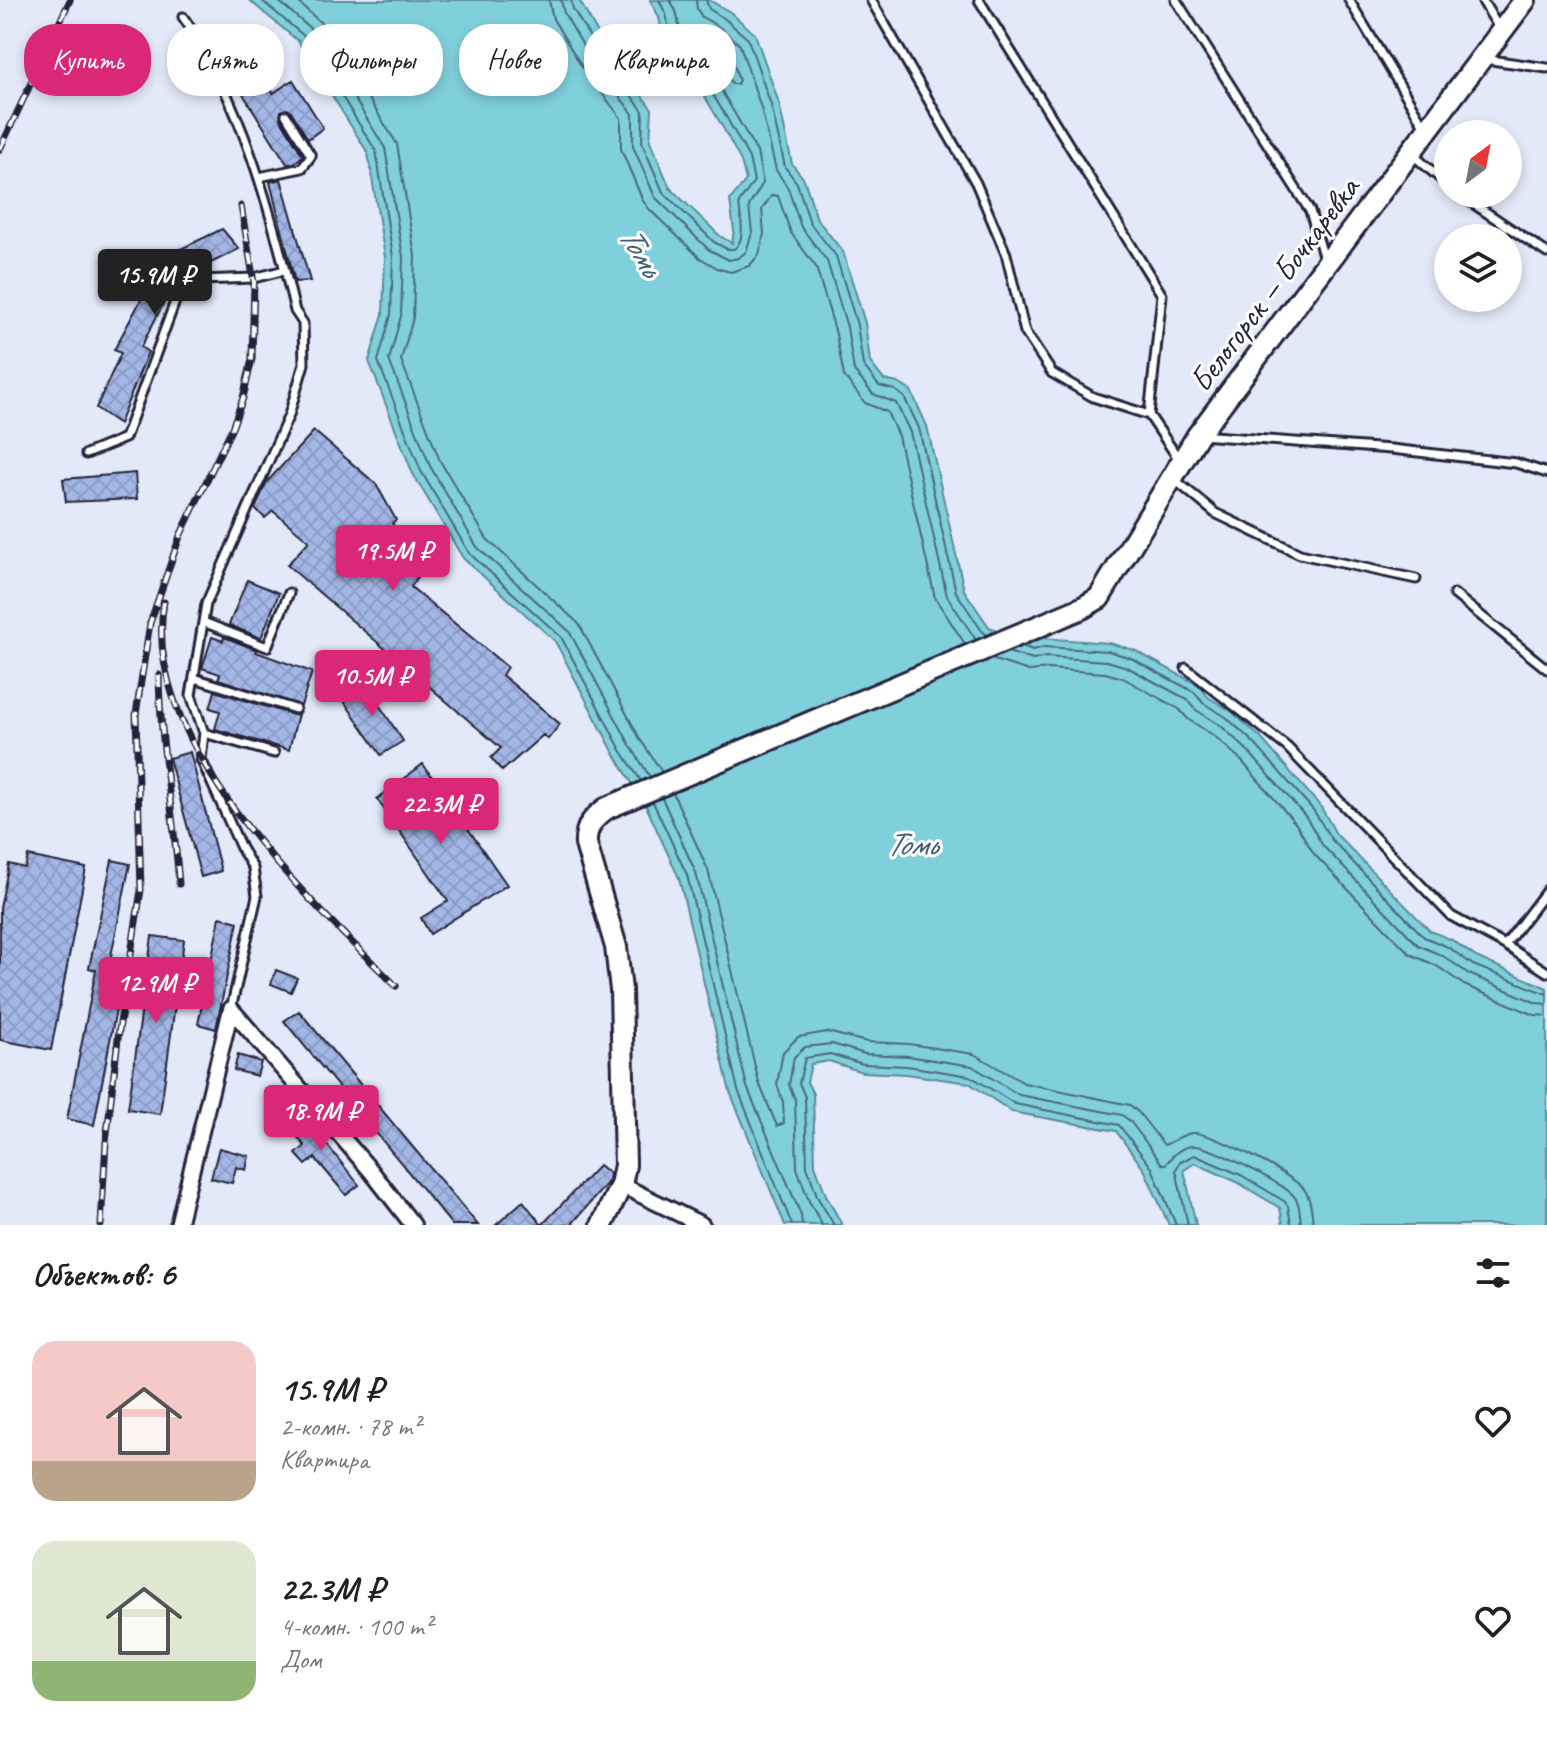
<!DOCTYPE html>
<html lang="ru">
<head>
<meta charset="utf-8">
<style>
	:root { --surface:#fff; --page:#f2f2f2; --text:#202124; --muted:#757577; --accent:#db2777 }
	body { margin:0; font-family:Caveat,sans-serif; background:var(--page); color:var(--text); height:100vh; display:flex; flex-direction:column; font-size:30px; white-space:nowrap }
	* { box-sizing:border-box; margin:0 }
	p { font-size:26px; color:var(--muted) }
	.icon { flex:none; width:44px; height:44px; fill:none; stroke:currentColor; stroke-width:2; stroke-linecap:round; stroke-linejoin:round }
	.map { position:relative; height:1225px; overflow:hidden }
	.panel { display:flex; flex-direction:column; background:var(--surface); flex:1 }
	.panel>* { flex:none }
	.guide { position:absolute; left:24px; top:24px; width:800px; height:72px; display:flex; gap:16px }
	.needle { width:52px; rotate:32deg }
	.controls { position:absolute; left:1434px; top:120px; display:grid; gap:16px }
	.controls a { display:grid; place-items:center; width:88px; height:88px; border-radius:50%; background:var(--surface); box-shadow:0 4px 12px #0003; font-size:40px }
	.price { position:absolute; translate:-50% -68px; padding:0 18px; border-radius:8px; background:var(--accent); color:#fff; font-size:26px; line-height:52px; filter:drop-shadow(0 2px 4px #0008) }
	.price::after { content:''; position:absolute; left:50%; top:48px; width:24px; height:18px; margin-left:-12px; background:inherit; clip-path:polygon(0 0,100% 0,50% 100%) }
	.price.on { background:#222; color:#fff }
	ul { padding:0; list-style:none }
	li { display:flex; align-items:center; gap:24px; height:200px; padding:0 32px }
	li span { display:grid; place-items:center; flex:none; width:224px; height:160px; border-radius:24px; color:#555 }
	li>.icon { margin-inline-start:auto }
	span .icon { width:96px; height:96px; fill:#fffc; stroke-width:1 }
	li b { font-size:34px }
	h2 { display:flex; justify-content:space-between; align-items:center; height:96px; padding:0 32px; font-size:34px }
	.chip { padding:0 28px; border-radius:32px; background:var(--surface); box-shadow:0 4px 12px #0003; font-size:28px; line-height:72px }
	.chip.on { background:var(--accent); color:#fff }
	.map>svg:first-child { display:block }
</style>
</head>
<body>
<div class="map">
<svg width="1547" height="1225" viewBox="0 0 1547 1225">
	<defs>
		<pattern id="building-cross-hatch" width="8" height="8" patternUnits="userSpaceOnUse" patternTransform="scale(2)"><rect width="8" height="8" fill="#a3b7e6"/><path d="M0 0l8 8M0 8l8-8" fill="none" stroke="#8c9dc6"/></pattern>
	</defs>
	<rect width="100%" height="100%" fill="#e3e9f8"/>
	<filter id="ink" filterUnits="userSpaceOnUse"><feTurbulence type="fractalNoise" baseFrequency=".0125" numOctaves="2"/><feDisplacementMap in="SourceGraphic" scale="16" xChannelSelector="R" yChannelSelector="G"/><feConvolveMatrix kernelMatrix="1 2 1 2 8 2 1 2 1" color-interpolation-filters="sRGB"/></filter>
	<g filter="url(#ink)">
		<path fill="#80d0db" stroke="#5a8a9b" stroke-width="2" d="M249,0H579L608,52L652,109L650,141L670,188L720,236L732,243L734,230L730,200L746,180L741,161L721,124L695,80L664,43L659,17L650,0H709L730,12L755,34L779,103L792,164L804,179L817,219L843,252L865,323L870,362L884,380L898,383L911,391L927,426L964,590L989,627L1034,642L1042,638L1109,643L1134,650L1200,686L1208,697L1231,711L1260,737L1321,807L1336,834L1430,931L1452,940L1476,957L1547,988V1225H1283L1280,1208L1237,1182L1195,1163L1184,1170L1196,1225H1169L1145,1171L1116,1131L1012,1112L969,1083L906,1074L862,1072L829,1061L811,1064L807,1082L813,1094L815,1165L826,1195L842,1225H785L730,1092L679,878L646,806L615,755L555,641L463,558L413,474L369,361L383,314L385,257L368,153L298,41Z"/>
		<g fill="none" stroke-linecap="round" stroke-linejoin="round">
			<path stroke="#48687b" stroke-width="2" d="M261,0L304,36L376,151L393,257L391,315L378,361L421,471L469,553L561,637L621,750L641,781
				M277,0L312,30L385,148L403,257L401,316L389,360L430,466L477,547L569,631L630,745L650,777
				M296,0L322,24L397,144L415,256L413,318L401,360L440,461L487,539L579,624L640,739L662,772
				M549,0L553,19L582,67L621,118V149L643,201L650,210L700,258L719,269L731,272L749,266L759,255L764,234L762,209L772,195L778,196L791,233L816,267L835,330L844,376L865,403L887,412L898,436L935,598L965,644
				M561,0L564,13L592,61L633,114V146L655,197L708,249L729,260L738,258L746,252L752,233L749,206L763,183L757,152L710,71L681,35L676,11L670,0
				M571,0L573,9L601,56L643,111L642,143L663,192L714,242L727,249H734C747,239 740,218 739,203L754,181L749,158L728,120L702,76L671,40L666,14L659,0
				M696,0L697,9L702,17L719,27L740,45L761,108L776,170L788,188L801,227L827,261L847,327L854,371L873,394L896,403L910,432L947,596L976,640
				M706,0L709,9L725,19L748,39L771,105L785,167L797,183L810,223L836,256L857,325L863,365L879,386L895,390L904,397L919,428L956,592L982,631L987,635
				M703,31L729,51L739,80L737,84H732L719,62L698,37V33Z
				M1022,646L1033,650L1044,647L1108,651L1131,658L1194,692L1203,703L1226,717L1254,743L1314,811L1331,839L1424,937L1448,947L1473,965L1547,994
				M1008,652L1033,660L1046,657L1107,661L1127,667L1188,700L1196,710L1220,725L1247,750L1306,817L1323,846L1418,945L1443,956L1469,974L1537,1003L1547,1004
				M991,659L1029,671L1048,669L1105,673L1123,678L1179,709L1189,720L1213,735L1239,758L1296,824L1314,854L1410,954L1437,966L1464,985L1535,1015L1547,1016
				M673,793L708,870L759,1083L777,1126L784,1123L783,1102L777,1084L783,1052L798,1037L827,1032L867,1042L909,1044L974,1054L1024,1083L1130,1105L1139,1113L1164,1145C1173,1142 1182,1134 1192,1133C1211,1132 1292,1174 1304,1189C1311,1199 1312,1213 1313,1225
				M662,798L696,873L747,1087L801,1215L802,1225
				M653,802L687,875L738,1090L792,1225
				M822,1225L809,1201L797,1168L795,1099L789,1085L794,1057L805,1047L832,1044L865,1054L908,1056L972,1066L1019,1095L1122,1115L1130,1121L1162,1164H1166C1172,1156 1181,1147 1191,1146C1206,1143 1282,1183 1293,1195C1300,1202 1300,1215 1301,1225
				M834,1225L818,1198L807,1167L805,1097L799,1083L805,1058L830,1054L863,1064L907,1066L970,1076L1015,1104L1119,1125L1152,1168L1176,1225
				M1188,1225L1176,1170L1179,1163L1194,1155L1241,1175L1284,1201L1288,1206L1291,1225"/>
		</g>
		<path fill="url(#building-cross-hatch)" stroke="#22223b" stroke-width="2" d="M254,50L263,61L257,66L273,93L293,80L323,128L308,139L291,111L287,109L281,111L280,118L303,156L294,163L287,164L228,70Z
			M281,179L310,281L295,282L270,182Z
			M222,229L239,249L175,281L141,347L148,352L119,424L96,408L121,353L114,350L164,257Z
			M314,431L376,484L396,520L392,523L425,565L411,587L507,667L502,675L560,724L548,739L543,735L502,771L491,758L501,748L287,565L309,541L273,511L265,518L255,509L266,483Z
			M135,473L137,499L66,502L63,479Z
			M247,580L279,593L261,638L229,625Z
			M212,637L223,641L224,637L257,650L256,652L312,672L301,706L218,679L220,674L202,668Z
			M364,682L403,741L381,755L341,697Z
			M215,691L293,715L298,714L289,750L215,729L220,711L210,708Z
			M190,752L221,871L201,877L169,758Z
			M423,764L507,885L430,934L421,918L448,901L377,799Z
			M28,856L86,868L51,1050L0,1040V908L9,864L25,868Z
			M112,860L130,864L105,985L120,988L94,1125L67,1119L96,970L89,968Z
			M220,917L238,922L216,1029L198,1024Z
			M152,936L184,940L160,1114L128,1109Z
			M276,970L297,978L291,992L271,984Z
			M299,1011L478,1225H452L284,1021Z
			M238,1055L261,1062L257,1076L234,1070Z
			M300,1111L359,1185L346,1195L315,1158L306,1165L296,1154L305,1146L286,1123Z
			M219,1148L249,1156L246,1170L236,1167L232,1183L211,1178Z
			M599,1165L610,1174L609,1181L571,1225H496L523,1201L542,1225Z"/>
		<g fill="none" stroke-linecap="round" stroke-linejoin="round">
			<g stroke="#22223b" stroke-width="13">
				<path id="service" d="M871,0L976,183L1006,254L1025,332L1052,373L1093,397L1149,415
					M979,0L1162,295L1149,415L1180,461
					M1176,0L1310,211L1324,259
					M1349,0L1426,129
					M1482,0L1500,30
					M183,17C241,98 272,215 295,311L303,323L304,364L289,415L206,604L191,695L204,733L201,759L241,848L253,868L257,896L231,1009
					M1484,59L1547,68
					M1412,154L1448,185
					M259,177L302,168L311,156L286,115
					M1459,194L1547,253
					M1200,435L1391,449L1516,463L1547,473
					M86,454L125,438L180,288L201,280L254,278L285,270
					M1174,479L1215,513L1300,554L1416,579
					M1454,594L1547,669
					M203,622L267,647L289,593
					M1186,668L1287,747L1451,916L1505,945
					M194,678L295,709
					M204,733L274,753
					M1547,890L1505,945L1547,972"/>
			</g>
			<g stroke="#22223b" stroke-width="20">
				<path id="minor" d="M231,1009L371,1171L413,1225
					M621,1185L702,1225
					M178,1225L231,1009"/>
			</g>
			<g stroke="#22223b" stroke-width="26">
				<path id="secondary" d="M602,1225L621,1185L625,1165L621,990L616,947L586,844C585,827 593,818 607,808L1082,608L1099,598L1198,435L1525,0"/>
			</g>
			<use href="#service" stroke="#fff" stroke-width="7"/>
			<use href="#minor" stroke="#fff" stroke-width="14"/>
			<use href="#secondary" stroke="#fff" stroke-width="20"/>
			<g stroke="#22223b" stroke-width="7">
				<path id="rail" d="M0,149L70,0
					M164,602C139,741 306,897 396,986
					M159,675C160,745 174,814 179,884
					M101,1225L106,1142L119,1030L141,890L136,714L150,623L180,536L232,428L243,398L252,359L254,282L241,206"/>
			</g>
			<use href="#rail" stroke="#fff" stroke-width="4" stroke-dasharray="12" stroke-linecap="butt"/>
		</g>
	</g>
	<g text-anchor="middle" stroke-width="6" stroke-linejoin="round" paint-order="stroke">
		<g font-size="32" fill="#22223b" stroke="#fff">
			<text transform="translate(1274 284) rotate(-53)" y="11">Белогорск — Бочкаревка</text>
		</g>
		<g font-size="34" font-style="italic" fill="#435f73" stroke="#fff">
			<text transform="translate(641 250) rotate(59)" y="12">Томь</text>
			<text x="911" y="855">Томь</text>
		</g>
	</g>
</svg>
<div class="controls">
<a><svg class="needle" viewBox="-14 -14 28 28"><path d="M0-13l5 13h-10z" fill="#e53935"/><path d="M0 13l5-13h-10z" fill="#757577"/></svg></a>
<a><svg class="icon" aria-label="layers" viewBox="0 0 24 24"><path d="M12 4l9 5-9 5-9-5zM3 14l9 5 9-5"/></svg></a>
</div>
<b class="price on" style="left:155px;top:317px">15.9M ₽</b>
<b class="price" style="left:393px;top:593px">19.5M ₽</b>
<b class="price" style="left:372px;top:718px">10.5M ₽</b>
<b class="price" style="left:441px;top:846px">22.3M ₽</b>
<b class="price" style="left:156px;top:1025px">12.9M ₽</b>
<b class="price" style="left:321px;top:1153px">18.9M ₽</b>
<div class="guide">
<a class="chip on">Купить</a>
<a class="chip">Снять</a>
<a class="chip">Фильтры</a>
<a class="chip">Новое</a>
<a class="chip">Квартира</a>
</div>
</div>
<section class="panel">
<h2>Объектов: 6<svg class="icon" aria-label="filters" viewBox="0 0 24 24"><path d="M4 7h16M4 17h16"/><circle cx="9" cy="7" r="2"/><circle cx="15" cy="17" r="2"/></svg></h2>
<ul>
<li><span style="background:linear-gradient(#f6c9c9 75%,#b9a48a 0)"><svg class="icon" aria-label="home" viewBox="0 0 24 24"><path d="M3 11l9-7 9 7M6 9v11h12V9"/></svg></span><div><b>15.9M ₽</b><p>2-комн. · 78 m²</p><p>Квартира</p></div><svg class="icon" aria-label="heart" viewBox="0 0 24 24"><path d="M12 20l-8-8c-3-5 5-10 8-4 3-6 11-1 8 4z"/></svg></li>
<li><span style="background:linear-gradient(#dfe7d0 75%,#8fb573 0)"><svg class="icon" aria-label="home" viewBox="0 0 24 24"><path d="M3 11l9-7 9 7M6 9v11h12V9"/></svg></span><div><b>22.3M ₽</b><p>4-комн. · 100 m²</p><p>Дом</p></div><svg class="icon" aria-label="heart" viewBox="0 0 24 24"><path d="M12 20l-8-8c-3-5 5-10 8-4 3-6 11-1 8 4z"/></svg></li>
</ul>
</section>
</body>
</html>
